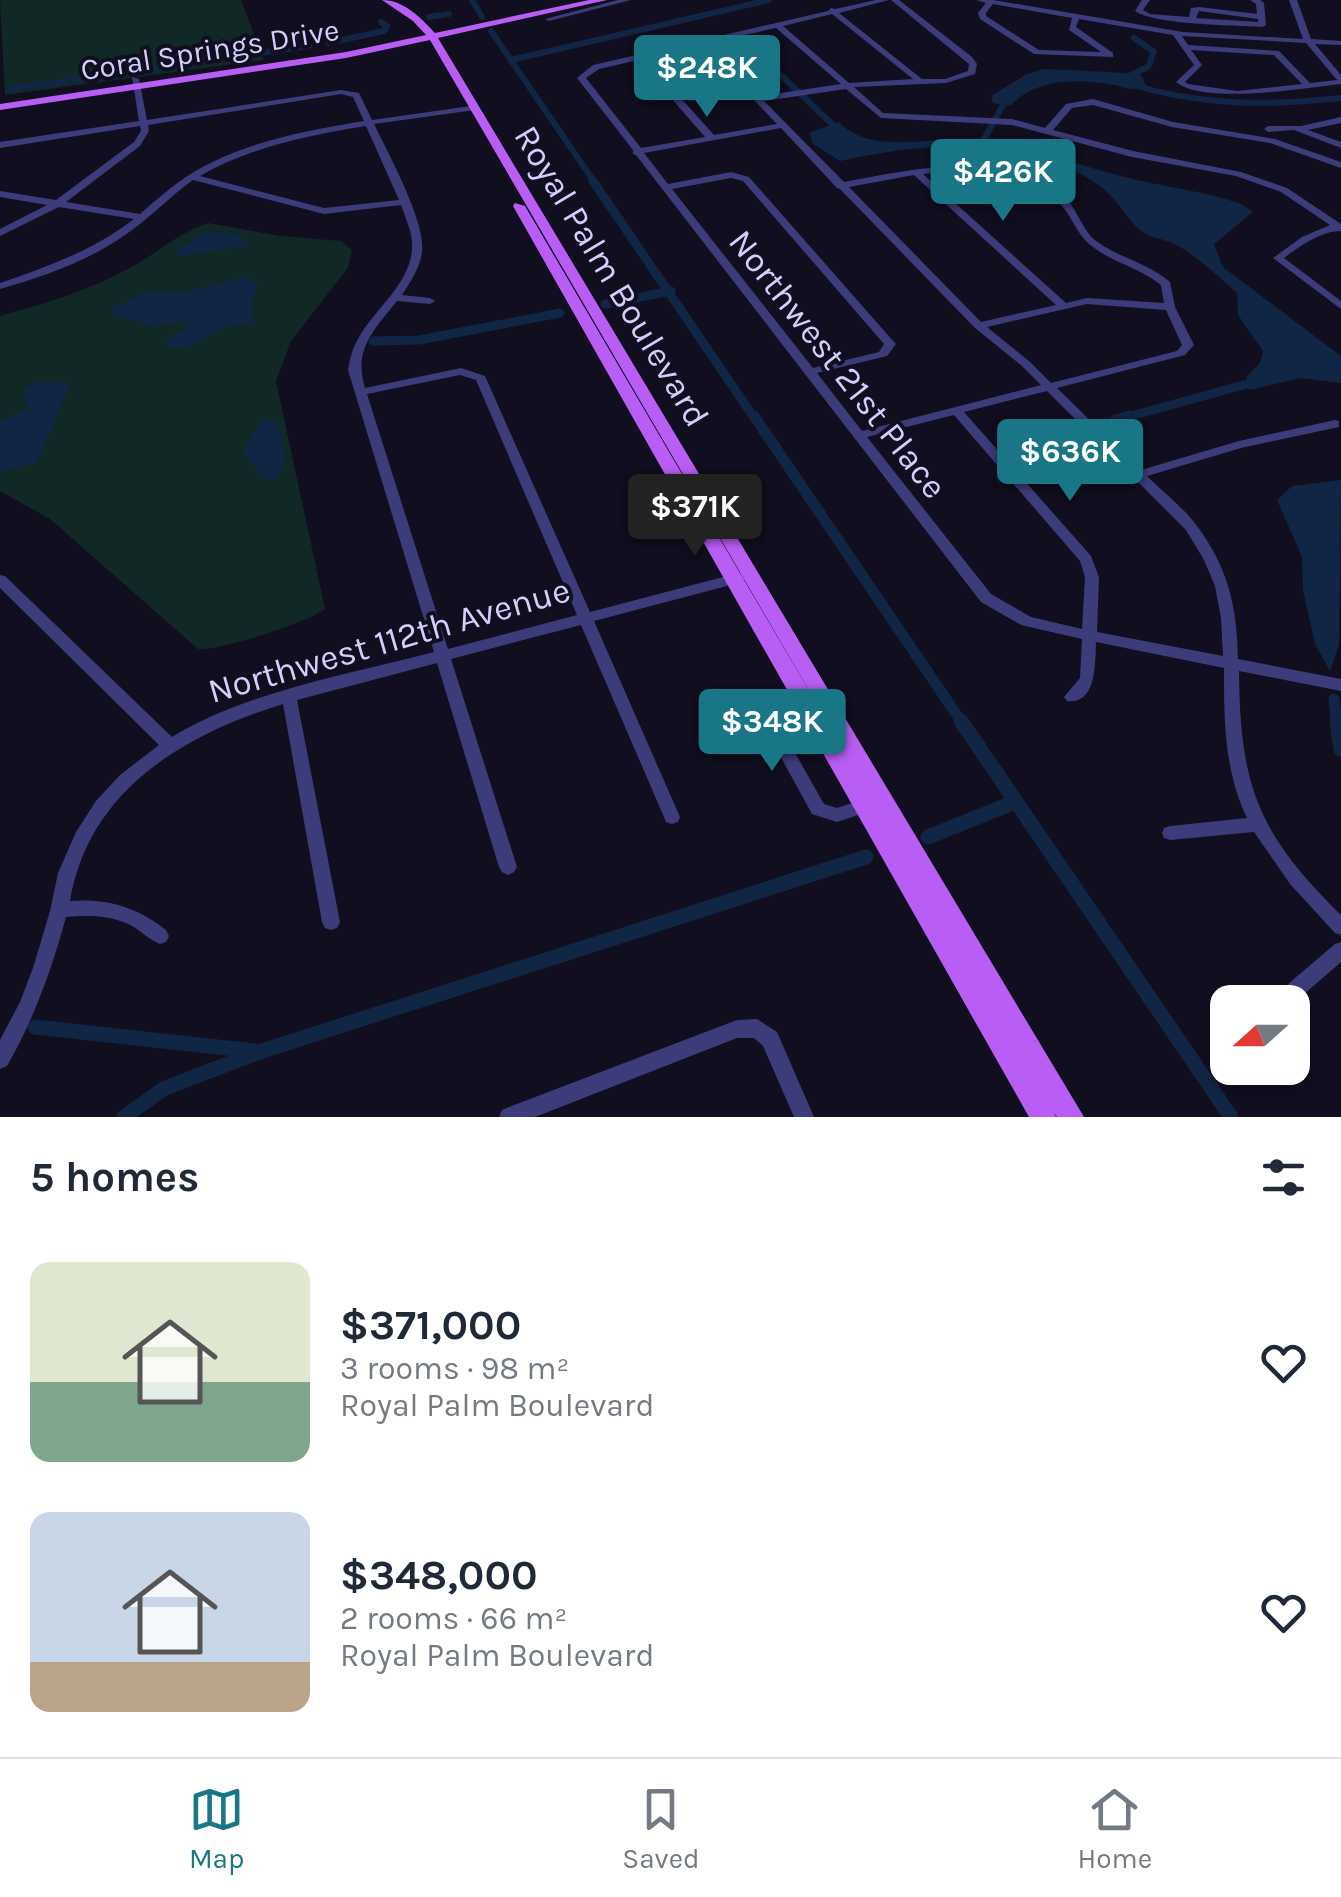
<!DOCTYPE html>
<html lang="en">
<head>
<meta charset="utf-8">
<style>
	:root { --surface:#fff; --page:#f2f2f3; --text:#1f2937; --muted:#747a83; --line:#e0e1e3; --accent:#187686 }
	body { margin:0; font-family:Karla,sans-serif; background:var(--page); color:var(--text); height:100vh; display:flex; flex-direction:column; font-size:38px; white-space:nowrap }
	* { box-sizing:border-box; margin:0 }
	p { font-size:32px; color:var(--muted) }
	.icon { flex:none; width:55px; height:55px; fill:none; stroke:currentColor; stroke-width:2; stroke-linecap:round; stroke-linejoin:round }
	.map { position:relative; height:1117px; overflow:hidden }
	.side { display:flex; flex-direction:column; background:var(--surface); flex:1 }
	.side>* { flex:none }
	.needle { width:65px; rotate:249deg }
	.tools { position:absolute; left:1210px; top:985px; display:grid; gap:20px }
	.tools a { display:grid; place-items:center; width:100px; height:100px; border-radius:20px; background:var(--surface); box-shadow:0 5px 15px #0003; font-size:50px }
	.price { position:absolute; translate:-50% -85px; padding:0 22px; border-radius:10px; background:var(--accent); color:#fff; font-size:32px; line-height:65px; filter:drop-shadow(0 2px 5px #0008) }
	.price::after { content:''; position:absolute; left:50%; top:60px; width:30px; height:22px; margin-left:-15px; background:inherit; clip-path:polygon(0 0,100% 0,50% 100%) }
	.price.active { background:#222; color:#fff }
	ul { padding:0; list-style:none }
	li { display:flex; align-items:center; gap:30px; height:250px; padding:0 30px }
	li span { display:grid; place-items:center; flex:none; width:280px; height:200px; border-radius:20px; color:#555 }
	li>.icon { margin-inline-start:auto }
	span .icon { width:120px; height:120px; fill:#fffc; stroke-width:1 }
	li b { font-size:42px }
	h2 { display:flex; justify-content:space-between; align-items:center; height:120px; padding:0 30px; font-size:42px }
	.menu { display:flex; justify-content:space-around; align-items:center; height:140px; border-top:2px solid var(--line); background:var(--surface); font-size:28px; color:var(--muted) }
	.menu a { display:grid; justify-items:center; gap:5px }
	.menu .active { color:var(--accent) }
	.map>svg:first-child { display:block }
</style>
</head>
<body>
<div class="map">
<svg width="1341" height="1117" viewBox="0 0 1341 1117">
	<rect width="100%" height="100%" fill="#100e1f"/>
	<path fill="#112827" d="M0,0H241L264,60L5,95Z
		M208,223L281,236L341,241L352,250L348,268L291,341L276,381L325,609C309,622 219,651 198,649L50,519L0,491V316C43,304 87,291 126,270C155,255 176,234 208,223Z"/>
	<path fill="#112644" d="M1044,69C1058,70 1136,72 1142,76L1146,86C1134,92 1127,88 1115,85C1078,79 1038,77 1010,106L993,103L991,96L1027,74Z
		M839,122C868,154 926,138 964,139C1019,140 1069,163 1121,176C1161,187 1203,190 1241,204L1253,212L1214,244L1223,267L1341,356V383L1301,378L1249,390L1246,377L1260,363L1263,351L1238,315L1237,293C1222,279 1187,248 1170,242C1159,238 1151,238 1141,231C1127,219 1118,200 1100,186C1025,133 924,142 840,161L813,144L809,133Z
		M207,231L234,233L247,241V246L180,256L176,251Z
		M247,277L258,284L250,311L255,320L251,326C217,318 200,355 168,347L167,339L189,328L184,321L152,327L136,320L113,317L112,308L147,292H184Z
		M40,382H65L69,386C61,407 46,444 35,463L0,472V421L27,409L24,388Z
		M262,420L278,423C281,442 293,470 272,480L263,478L243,451Z
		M1341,480L1339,644L1330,671L1315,644L1303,590L1302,557L1277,500L1292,486Z"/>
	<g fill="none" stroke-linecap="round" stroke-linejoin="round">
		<path stroke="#112644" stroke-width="6" d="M472,0L482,17
			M429,17L449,14
			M491,31L595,183
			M741,37L832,124
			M1134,38L1154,52L1148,67L1129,76L1130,84C1201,106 1268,106 1341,98
			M328,43L384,31L387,26L381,22
			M511,60L769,0
			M142,70L309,46
			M10,89L120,73
			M983,141L1004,103"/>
		<path stroke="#112644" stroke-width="9" d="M593,181L755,419
			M605,304L671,291
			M373,341L419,340L560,313
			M1120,419L1247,384"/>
		<path stroke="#112644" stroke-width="11" d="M754,416L963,724
			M1116,420L1129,416
			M1334,699L1337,724"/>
		<path stroke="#112644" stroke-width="15" d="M961,721L1231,1117
			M1337,721L1341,749
			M928,837L1015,802
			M35,1027L254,1051
			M124,1117L163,1089L259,1052L866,857"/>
		<path fill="#3d3c7a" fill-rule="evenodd" d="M618,0H631L549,21L545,19Z
			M876,0H889L839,13L922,79H945L968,71L969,64L891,0H899L972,57L977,64L975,74L946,83L854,87L883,113L1012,119L1045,128L1066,104L1093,99L1173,122L1275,139L1341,162V168L1270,143L1172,127L1093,105L1072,108L1053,130L1133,151L1241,172L1287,188L1341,224V231C1321,231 1300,246 1284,258L1341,301V309L1273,258L1302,237L1330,225L1281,192L1236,176L1132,157L1012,125L881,118L846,89L764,101L844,182C915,169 995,149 1059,193C1077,205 1080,228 1096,241C1119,258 1148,263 1170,282L1175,307L1194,345L1185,355L1057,388L1141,470L1239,441L1335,420L1339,421V427L1241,448L1147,476C1164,493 1184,508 1197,526C1229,569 1237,608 1238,659L1341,679V691L1239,671C1240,787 1258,833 1341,915V935L1335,933L1290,884L1254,832L1170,840L1164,838L1162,833L1164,828L1170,826L1247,818C1224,770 1224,720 1224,668L1096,642C1095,663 1097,705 1067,701L1064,697L1080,678L1082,639L1021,625L981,602L636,155L633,154V150L577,78L593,65L828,11L831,8L835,9ZM832,14L913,79L849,83L783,26ZM776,28L841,84L760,96L708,43ZM701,45L777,124L714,135L645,58ZM638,60L705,137L641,148L586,78L599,69ZM781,128L837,188L840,189L975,328L1022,366L1041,385L862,431L817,373L887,356L896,344L894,342L749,177L731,172L668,184L644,153ZM951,171C988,171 1033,174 1060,204C1073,217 1077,236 1093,247C1114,263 1140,268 1161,285L1164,303L1087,298L1066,303L923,174ZM914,175L1056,305L981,322L849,187ZM731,178L743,181L884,344L879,352L813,368L672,189ZM1087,304L1166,310L1182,345L1177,351L1051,383L1030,362L987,327ZM1047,391L1186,530L1204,560L1215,586L1221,618L1223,656L1097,632L1099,577L1091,556L964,412ZM954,415L1080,561L1085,577L1082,629L1031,617L991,594L867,437Z
			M976,0H993L1183,32L1303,39L1289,0H1297L1311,39L1341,41V45L1315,44L1341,75V84C1304,88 1204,105 1176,82L1194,65L1173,35L1079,19L1076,27L1113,53V57L1034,54L980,19L978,13L986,3ZM993,4L1072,18L1069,30L1101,52L1039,50L986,16V13ZM1182,36L1306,43L1337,80L1310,83L1279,51L1188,45ZM1191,50L1274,55L1302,84L1237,91L1188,84L1185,82L1202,65Z
			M1142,0H1150L1143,10L1150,14L1189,17L1191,8L1199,7L1257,14L1256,4L1250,0H1260L1264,3L1266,25L1262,27C1234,25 1155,25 1135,11ZM1199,11L1258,19V22L1196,18Z
			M132,77L139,79L147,120L341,90L359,93L372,120L478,105V109L475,110L374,124C388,153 426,222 422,252C420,268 411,281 402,295L430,298L435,301L430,304L397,301C374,330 353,349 365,388L461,368L485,376L590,612L742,572L749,577L742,582L594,621L680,817L678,822L672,824L666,822L664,817L581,625L451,659L517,867L514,872L508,875L502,872L499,867L437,663L297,700L340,922L337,928L331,930L325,928L322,922L283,704C184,735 89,789 70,901C107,898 137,907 166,930L169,936L166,942L160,944C150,940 142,932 132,926C112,915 89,915 66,917C52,969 34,1019 7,1066L0,1069V1040L20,1002L33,968L50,911L58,873L76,832L96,801L120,775L159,745L0,588V575L5,576L172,737C245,692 350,674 434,652L348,370C350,359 352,349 358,339C374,309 414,281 412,244C412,231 405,217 401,205L324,214L193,180C169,197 149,219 125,235C88,261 43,277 0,289V283C47,267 94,250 134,219L59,207L0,236V229L47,205L0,197V191L56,200L134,142L141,131L140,126L0,148V142L139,121ZM341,94L353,97L364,121C305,131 241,142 189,175C172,186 156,200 140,214L66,202L140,146L149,131L148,125ZM366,126L399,200L324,208L200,176C251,147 309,135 366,126ZM460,375L476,380L577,615L448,649L367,394Z
			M1341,117V123L1308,130L1341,142V148L1294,130L1268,132L1264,129L1268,126H1301Z
			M801,691L806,693L809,697L806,701L777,715V721L824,804L837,808L864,799L870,801L872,806L870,811L837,822L812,814L761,721L765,708Z
			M1341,942V962L1302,996L1295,999L1288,996L1286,990L1288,984L1335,944Z
			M757,1019L777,1032L814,1117H794L763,1046L754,1038H737L535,1117H499L502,1110L509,1107L737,1020Z"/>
		<path fill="#b95ef4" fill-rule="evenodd" d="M382,0C404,0 421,18 435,33L589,0H607L438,38L1084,1117H1057L1054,1113L1056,1117H1029L513,206L515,203L525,206L846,754L430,40L346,58L0,110V104L346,52L426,35L413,21Z"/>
	</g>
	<g text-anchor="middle" stroke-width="8" stroke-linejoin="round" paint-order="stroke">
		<g font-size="30" fill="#d3cffc" stroke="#100e1f">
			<text transform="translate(210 50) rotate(-9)" y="10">Coral Springs Drive</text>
		</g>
		<g font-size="35" fill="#d3cffc" stroke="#100e1f">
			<text transform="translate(612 276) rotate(59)" y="12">Royal Palm Boulevard</text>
			<text transform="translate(838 364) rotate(52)" y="12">Northwest 21st Place</text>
			<text transform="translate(389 640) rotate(-16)" y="12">Northwest 112th Avenue</text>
		</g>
	</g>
</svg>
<div class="tools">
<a><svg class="needle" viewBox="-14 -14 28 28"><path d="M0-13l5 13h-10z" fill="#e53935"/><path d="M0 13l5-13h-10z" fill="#747a83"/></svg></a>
</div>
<b class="price" style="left:707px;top:120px">$248K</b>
<b class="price" style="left:1003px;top:224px">$426K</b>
<b class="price" style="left:1070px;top:504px">$636K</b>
<b class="price active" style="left:695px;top:559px">$371K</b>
<b class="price" style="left:772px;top:774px">$348K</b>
</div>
<section class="side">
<h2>5 homes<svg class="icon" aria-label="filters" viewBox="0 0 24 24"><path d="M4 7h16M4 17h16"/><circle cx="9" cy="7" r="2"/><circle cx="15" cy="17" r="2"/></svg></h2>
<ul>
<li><span style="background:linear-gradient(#dfe7d0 60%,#7fa58c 0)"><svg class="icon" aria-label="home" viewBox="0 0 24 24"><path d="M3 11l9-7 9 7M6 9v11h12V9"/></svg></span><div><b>$371,000</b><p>3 rooms · 98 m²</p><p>Royal Palm Boulevard</p></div><svg class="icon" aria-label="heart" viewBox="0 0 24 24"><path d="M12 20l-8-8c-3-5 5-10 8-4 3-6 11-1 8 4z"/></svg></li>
<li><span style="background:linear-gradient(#c9d6e8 75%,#b9a48a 0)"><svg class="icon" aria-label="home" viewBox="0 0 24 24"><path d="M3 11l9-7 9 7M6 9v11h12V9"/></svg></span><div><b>$348,000</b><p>2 rooms · 66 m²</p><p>Royal Palm Boulevard</p></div><svg class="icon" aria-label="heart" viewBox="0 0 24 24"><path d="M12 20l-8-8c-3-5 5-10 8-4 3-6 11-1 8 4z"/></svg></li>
</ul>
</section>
<nav class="menu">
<a class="active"><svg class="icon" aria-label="map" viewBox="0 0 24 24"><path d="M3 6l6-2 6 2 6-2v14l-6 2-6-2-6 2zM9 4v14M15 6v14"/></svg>Map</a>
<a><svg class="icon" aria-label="saved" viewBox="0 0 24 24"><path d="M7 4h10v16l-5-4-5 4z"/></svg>Saved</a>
<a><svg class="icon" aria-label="home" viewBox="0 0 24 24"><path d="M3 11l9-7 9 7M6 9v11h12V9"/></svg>Home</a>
</nav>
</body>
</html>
